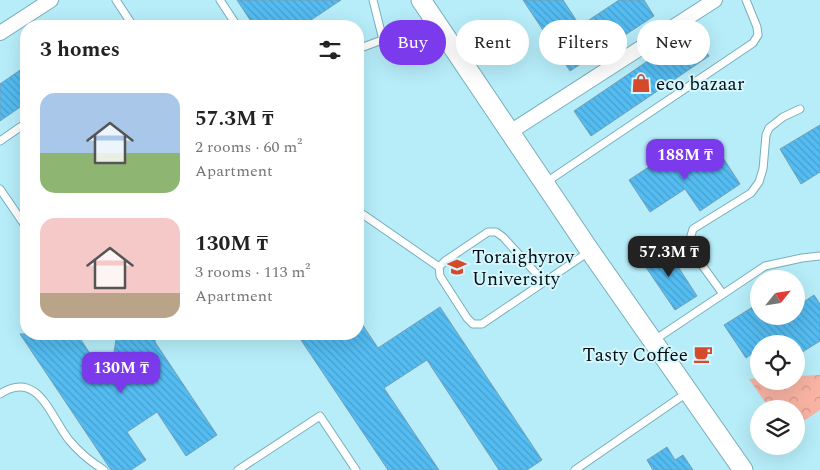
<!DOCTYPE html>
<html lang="en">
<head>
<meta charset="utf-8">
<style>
	:root { --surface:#fff; --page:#f2f2f2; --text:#222; --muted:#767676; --accent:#7c3aed }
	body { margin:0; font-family:Spectral,serif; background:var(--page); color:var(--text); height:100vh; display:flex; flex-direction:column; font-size:19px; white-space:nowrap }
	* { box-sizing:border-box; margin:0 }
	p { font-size:16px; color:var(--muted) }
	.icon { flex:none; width:28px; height:28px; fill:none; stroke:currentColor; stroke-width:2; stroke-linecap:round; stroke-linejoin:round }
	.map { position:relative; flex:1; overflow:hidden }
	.sheet { position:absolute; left:20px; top:20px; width:344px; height:320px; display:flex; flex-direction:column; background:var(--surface); border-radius:20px; box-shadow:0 5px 20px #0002 }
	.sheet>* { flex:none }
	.top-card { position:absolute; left:379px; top:20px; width:366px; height:45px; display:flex; gap:10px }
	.needle { width:32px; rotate:60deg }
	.tools { position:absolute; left:750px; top:270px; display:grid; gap:10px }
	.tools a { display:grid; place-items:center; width:55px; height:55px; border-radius:50%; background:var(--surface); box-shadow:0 5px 20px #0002; font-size:25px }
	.price { position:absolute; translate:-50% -42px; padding:0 11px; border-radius:10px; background:var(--accent); color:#fff; font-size:16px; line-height:32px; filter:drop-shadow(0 1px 2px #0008) }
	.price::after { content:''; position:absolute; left:50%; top:30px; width:15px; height:11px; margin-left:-8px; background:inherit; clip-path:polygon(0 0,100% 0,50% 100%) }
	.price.selected { background:#222; color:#fff }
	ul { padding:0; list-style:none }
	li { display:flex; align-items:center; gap:15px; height:125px; padding:0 20px }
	li span { display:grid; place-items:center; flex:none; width:140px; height:100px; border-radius:15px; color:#555 }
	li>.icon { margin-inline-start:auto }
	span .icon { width:60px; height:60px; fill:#fffc; stroke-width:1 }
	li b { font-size:21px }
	h2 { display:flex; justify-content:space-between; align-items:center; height:60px; padding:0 20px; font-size:21px }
	.tag { padding:0 18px; border-radius:22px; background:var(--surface); box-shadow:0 5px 20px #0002; font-size:18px; line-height:45px }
	.tag.selected { background:var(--accent); color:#fff }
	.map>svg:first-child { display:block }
</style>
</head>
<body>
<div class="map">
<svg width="820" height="470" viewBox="0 0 820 470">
	<defs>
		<pattern id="park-crowns" width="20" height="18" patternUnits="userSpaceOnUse" patternTransform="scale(1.25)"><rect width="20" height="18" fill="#f8b3a3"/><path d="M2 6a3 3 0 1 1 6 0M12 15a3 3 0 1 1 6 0" fill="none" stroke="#d3998b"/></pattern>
		<pattern id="building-back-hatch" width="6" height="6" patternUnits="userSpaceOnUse" patternTransform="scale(1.25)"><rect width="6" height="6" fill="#54bcf1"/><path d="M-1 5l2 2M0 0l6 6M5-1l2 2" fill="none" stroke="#47a0ce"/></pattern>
	</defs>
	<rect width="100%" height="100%" fill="#b6edf9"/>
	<path fill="url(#park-crowns)" d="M820,375V410L796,426V409H770L749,379L759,378V381H796V376Z"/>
	<path fill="url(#building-back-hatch)" stroke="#759fb7" d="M237,0H341L302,26H254Z
		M523,0H563L580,26L619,0H644L654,16L570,71Z
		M692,31L709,56L591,136L574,111Z
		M26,66V103L0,121V84Z
		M820,125V172L801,184L780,149Z
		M718,150L740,184L700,211L685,189L650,212L629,180L673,151L686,171Z
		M664,245L697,296L675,310L641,260Z
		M814,295L820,304V341L796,356V344H787L781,335L767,344H759V349L746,358L724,325L759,303V316H796V307Z
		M440,307L542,460L527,470H499L427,360L384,388L439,470H388L297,334H358V318L378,348Z
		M20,334H77L109,382L117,334H156L155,342L217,435L186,456L157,412L127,432L146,460L131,470H111Z
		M667,447L675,460L683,455L693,470H653L647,460Z"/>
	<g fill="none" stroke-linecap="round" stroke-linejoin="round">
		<g stroke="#79aeba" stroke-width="9">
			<path id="lane" d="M116,0L133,26
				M220,0L237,26
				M373,0L383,40
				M358,49L419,26L433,20
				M0,141L26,123
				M545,183L753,43L758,35L757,27L746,0
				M0,189L26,227
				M358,211L439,267
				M544,282L503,237L496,232H488L445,261L439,267L440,276L467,318L473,324H482L590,251
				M723,294L691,250L690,239L693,229L751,193L759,182L763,169L766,135L769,128L783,117L800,109
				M653,341L765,266L802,258L820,256
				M0,394C38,369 50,416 69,440C79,452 91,462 104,470
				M238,470L320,416L356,470
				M575,470L688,392"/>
		</g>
		<g stroke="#79aeba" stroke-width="16">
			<path id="street" d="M0,33L51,0
				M510,132L715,0"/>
		</g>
		<g stroke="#79aeba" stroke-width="21">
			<path id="secondary" d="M421,0L590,251L743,470"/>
		</g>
		<use href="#lane" stroke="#fff" stroke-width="7"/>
		<use href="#street" stroke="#fff" stroke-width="14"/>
		<use href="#secondary" stroke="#fff" stroke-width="19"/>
	</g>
	<defs>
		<g id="shop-bare" transform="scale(1.5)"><path d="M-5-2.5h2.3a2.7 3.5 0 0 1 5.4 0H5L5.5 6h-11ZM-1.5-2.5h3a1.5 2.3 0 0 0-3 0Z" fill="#d54a2c" stroke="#d6f6fd" stroke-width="2.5" paint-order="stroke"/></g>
		<g id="university-bare" transform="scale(1.5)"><path d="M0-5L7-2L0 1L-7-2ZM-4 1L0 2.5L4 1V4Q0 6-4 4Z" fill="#d54a2c" stroke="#d6f6fd" stroke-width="2.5" paint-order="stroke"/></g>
		<g id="cafe-bare" transform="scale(1.5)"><path d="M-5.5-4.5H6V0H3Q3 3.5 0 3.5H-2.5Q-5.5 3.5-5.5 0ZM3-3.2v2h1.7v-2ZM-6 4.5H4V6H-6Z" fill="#d54a2c" stroke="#d6f6fd" stroke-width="2.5" paint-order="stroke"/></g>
	</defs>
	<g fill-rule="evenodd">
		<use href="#shop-bare" x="641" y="83"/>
		<use href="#university-bare" x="457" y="267"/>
		<use href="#cafe-bare" x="703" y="354"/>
	</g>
	<g text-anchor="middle" stroke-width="4" stroke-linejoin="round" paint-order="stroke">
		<g font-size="19" fill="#000e13" stroke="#d6f6fd" text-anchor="start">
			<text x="656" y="90">eco bazaar</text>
			<text x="472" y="263">Toraighyrov<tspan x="472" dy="22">University</tspan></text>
			<text x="688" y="361" text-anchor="end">Tasty Coffee</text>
		</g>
	</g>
</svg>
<div class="tools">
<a><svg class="needle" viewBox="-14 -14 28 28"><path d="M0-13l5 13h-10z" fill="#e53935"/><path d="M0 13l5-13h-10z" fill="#767676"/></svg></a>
<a><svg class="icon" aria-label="locate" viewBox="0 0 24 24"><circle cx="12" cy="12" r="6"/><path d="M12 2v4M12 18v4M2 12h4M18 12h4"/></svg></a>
<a><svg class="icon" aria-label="layers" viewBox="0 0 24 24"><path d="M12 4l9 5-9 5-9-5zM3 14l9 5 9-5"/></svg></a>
</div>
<b class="price" style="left:685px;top:181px">188M ₸</b>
<b class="price selected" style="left:669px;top:278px">57.3M ₸</b>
<b class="price" style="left:121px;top:394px">130M ₸</b>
<div class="top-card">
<a class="tag selected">Buy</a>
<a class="tag">Rent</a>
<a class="tag">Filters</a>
<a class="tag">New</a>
</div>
<section class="sheet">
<h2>3 homes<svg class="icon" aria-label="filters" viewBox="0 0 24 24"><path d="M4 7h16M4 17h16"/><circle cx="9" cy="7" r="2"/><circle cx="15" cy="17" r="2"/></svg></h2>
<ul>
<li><span style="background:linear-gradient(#a9c7e8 60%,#8fb573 0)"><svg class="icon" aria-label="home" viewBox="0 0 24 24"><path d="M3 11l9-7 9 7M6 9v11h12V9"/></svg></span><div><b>57.3M ₸</b><p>2 rooms · 60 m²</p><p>Apartment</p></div></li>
<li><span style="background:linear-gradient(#f6c9c9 75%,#b9a48a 0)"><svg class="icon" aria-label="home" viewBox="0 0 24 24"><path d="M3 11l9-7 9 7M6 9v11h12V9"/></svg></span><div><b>130M ₸</b><p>3 rooms · 113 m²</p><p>Apartment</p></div></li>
</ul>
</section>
</div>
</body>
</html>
